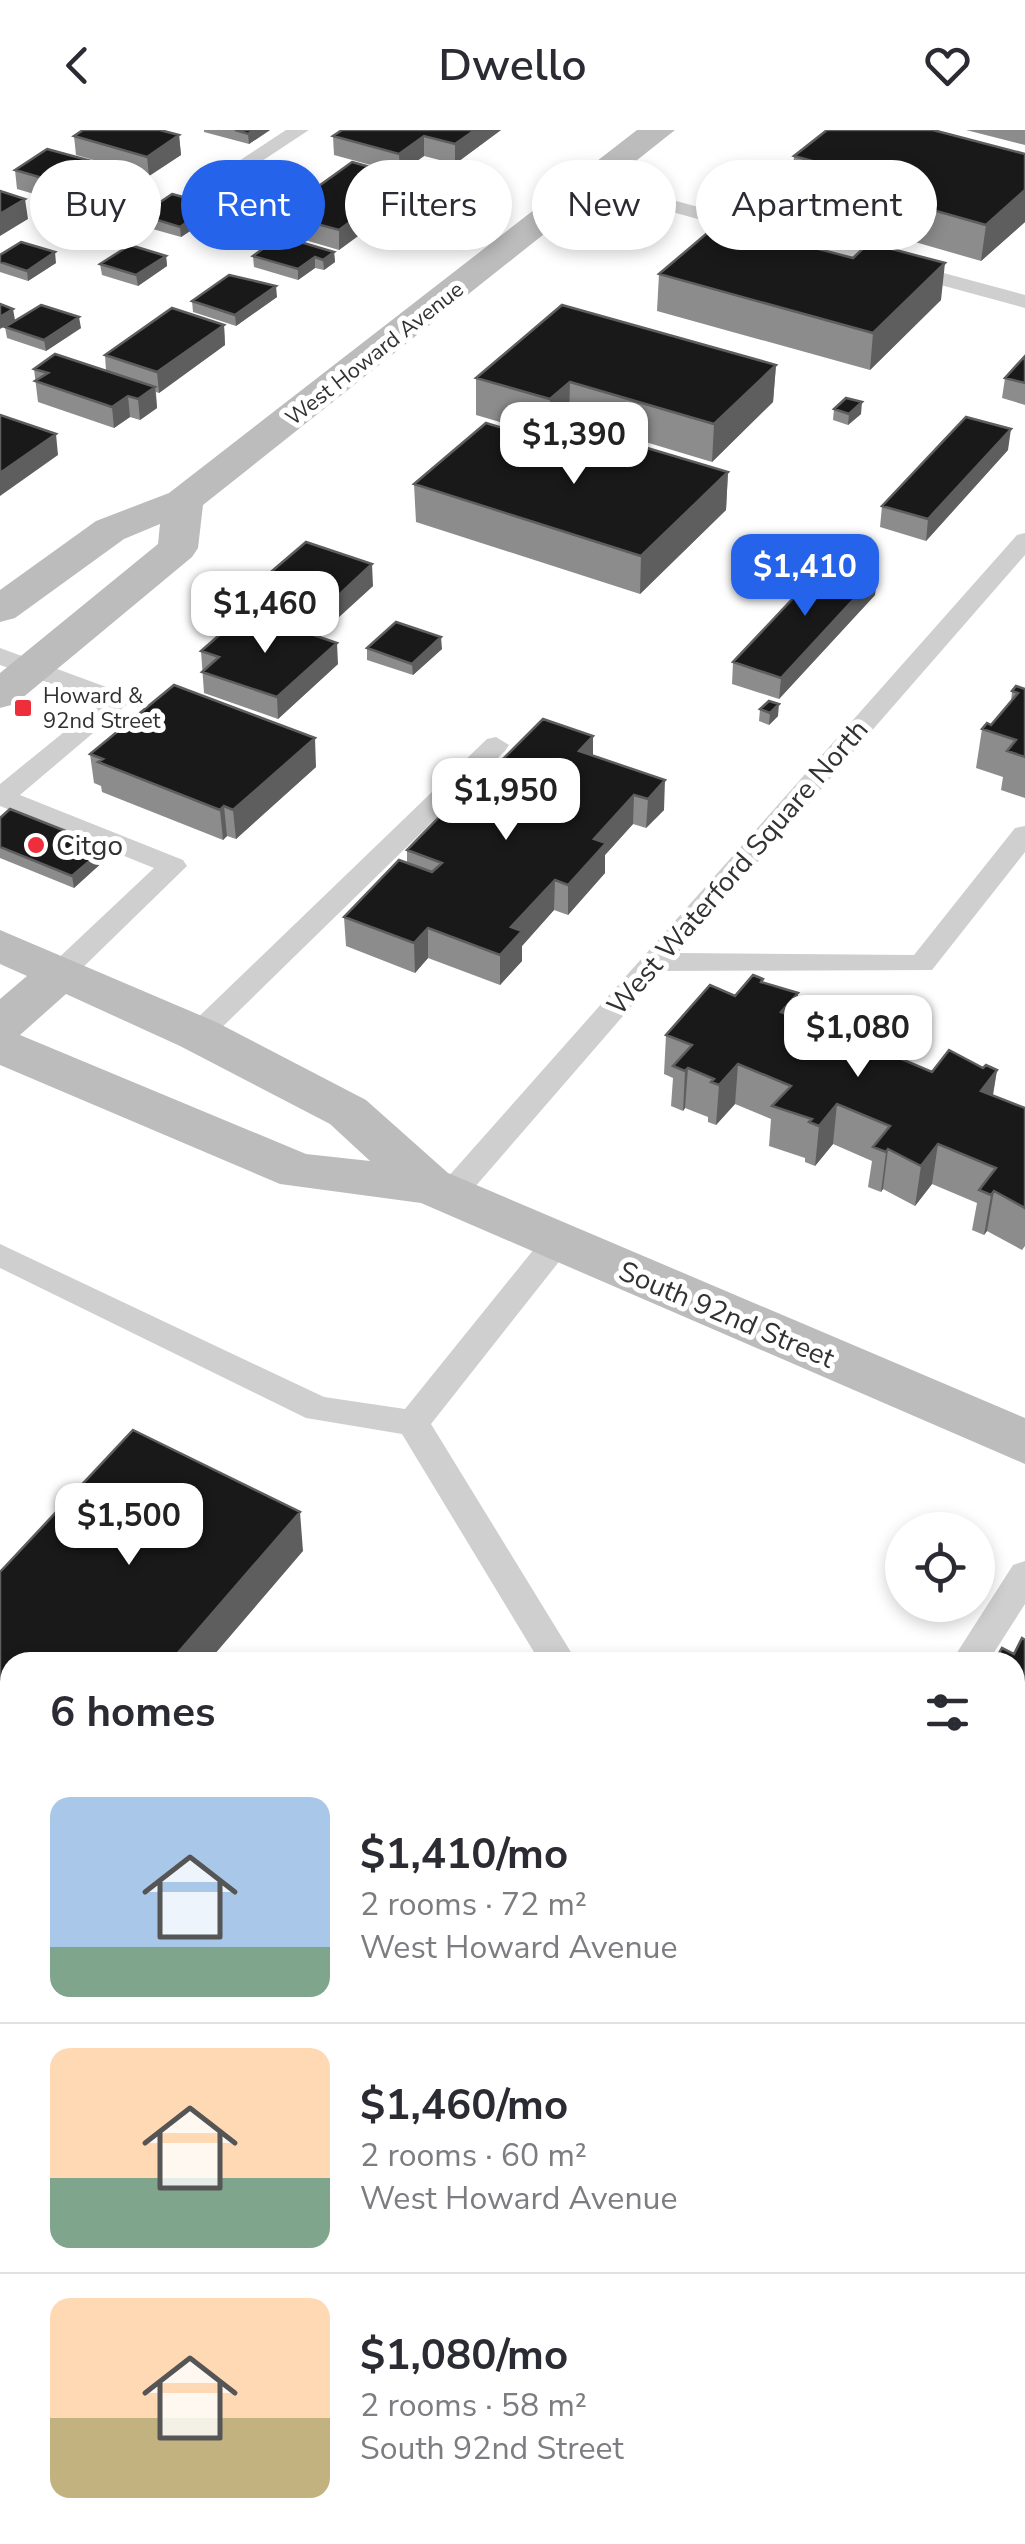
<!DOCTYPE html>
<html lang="en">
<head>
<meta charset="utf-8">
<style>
	:root { --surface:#fff; --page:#f2f2f3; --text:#2b2b33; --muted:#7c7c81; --line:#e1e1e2; --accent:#2563eb }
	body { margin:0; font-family:"Nunito Sans",sans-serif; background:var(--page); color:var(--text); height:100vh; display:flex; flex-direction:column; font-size:38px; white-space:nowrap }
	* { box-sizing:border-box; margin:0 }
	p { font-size:32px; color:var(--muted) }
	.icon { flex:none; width:55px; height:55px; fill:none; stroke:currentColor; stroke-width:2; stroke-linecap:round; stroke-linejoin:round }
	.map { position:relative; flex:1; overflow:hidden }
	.drawer { position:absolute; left:0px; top:1522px; width:1025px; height:892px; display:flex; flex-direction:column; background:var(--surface); border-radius:30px 30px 0 0; box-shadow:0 5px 15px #0003 }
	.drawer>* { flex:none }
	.hud { position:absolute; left:30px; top:30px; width:965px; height:90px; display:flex; gap:20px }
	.buttons { position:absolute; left:885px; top:1382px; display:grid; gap:20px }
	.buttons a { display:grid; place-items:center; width:110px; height:110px; border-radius:50%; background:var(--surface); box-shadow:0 5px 15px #0003; font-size:50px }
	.price { position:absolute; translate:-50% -85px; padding:0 22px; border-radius:20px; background:#fff; color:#222; font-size:32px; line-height:65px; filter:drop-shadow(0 2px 5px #0008) }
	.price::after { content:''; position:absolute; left:50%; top:60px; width:30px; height:22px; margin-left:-15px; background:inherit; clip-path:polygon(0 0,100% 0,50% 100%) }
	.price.on { background:var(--accent); color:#fff }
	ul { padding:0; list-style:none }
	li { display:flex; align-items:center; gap:30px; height:250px; padding:0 50px }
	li+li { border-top:2px solid var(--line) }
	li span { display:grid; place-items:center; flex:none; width:280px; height:200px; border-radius:20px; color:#555 }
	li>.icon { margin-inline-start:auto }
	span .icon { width:120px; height:120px; fill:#fffc; stroke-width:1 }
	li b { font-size:42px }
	h2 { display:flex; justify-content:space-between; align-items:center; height:120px; padding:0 50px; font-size:42px }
	.tag { padding:0 35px; border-radius:45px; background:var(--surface); box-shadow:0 5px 15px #0003; font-size:35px; line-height:90px }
	.tag.on { background:var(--accent); color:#fff }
	header { display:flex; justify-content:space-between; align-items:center; height:130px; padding:0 50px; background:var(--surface); font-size:45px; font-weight:600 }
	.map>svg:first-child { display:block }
</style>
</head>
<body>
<header><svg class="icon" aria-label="back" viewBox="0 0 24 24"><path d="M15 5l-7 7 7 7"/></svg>Dwello<svg class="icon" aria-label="heart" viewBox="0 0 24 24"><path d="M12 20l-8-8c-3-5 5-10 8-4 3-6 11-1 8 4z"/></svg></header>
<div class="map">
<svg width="1025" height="2414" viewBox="0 0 1025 2414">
	<rect width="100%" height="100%" fill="#fff"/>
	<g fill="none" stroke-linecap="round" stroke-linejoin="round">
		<path fill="#cfcfcf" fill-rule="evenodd" d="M286,0H309L195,75H181L178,71Z
			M591,48L1025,165V178L584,58V50Z
			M1025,403V425L678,823L914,825L1015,698L1025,696V722L932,840L662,841L461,1073L450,1076L439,1073L435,1065L439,1057L1017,405Z
			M0,518L128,565L132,570L20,665L183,730L187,736L71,849H51L47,842L51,835L154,738L0,676V654L101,572L0,535Z
			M496,607L509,615L505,621L208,911H188L183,904L188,897L487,609Z
			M558,1100L569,1103L574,1111L569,1119L431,1294L577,1532H540L402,1304L306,1288L0,1138V1114L324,1267L405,1279L547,1103Z
			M1025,1431V1474L988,1532H951L1013,1435Z
			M1015,1714L1025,1717V1751L1015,1748Z
			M1015,1953L1025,1957V1996L1015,1992Z"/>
		<path fill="#bcbcbc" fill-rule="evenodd" d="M637,0H675L203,375L198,418L192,427L15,574L0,578V543L158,414L160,394L124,409L15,488L0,492V460L96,391L169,363Z
			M0,800L216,892L366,970L448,1043L1025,1288V1334L421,1073L280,1054L0,935V869L27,846L0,834ZM66,864L180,916L330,994L370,1031L306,1024L20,905Z"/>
	</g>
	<path fill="#8c8c8c" d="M204,0H270L249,14L204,2Z
		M342,0H501L455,34L424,26L400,43L334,25L333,6Z
		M966,0H1025V15Z
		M179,5L181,25L149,46L76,25L74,6Z
		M1025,24V92L981,131L908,110L909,95L791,61L794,26Z
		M15,40L115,57L82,78L17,59Z
		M411,67L339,120L281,103L280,84Z
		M212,75L213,86L181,107L142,96L141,89L118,105L82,94L80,84H142Z
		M334,122L335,132L324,140L315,138L298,150L254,137L253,126Z
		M0,125L56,133L28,151L0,142Z
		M166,126L167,136L138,156L102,145L100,134Z
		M659,144L941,170L870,240L657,181Z
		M277,167L236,196L193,182L192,171Z
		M224,195L225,215L159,263L156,262L157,278L140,290L130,287L114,298L38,272L34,239L106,241L105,225Z
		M5,197L81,198L46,221L7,208Z
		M1025,226V275L1002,268L1005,248Z
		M776,235L773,272L712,332L569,289L550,307L476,285V248Z
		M834,279L861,284L848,295L833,290Z
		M1008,320L926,411L880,397L882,376Z
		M728,342L726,380L640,464L416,392L414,354Z
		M877,444L875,465L779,569L732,554L733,532Z
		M258,453L373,456L328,497L259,474Z
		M367,518L442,519L413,545L367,530Z
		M201,521L338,534L278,589L204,563Z
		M1025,559V668L1001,660L1003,647L976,638L982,599L991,595L1011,572L1012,561Z
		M760,579L778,586L769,595L759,591Z
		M593,606V625L664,680L646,698L633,694L605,725V743L568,785L554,780L522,816V831L500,855L428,828L415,843L346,816L344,787L407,733V720L496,650V636Z
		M90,624L316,637L236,709L227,706L223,710L102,662L101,656L94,653Z
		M0,688L106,717L107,728L74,758L0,728Z
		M763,849V853L798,863L796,888L833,903L896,901L893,926L932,942L983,938L997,940L993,966L1025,978V1116L1022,1120L987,1101L984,1105L972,1100L977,1073L932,1054L915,1076L883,1059L881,1062L868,1057L872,1031L833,1014L815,1036L805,1032V1028L769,1016L771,989L735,974L716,995L708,992V987L685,978L683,981L671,976L673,948L664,944L666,905Z
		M1025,1510V1701L1015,1696L1014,1524Z
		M0,1831L10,1837V2395L0,2388V2159L9,2147L0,2141Z
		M24,2405H930L932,2414H38Z"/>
	<path fill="#5e5e5e" d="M254,0H270L249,14L248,4Z
		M475,0H501L455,34V14Z
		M179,5L181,25L149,46L147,27Z
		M424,6V26L400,43L399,24Z
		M113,37L115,57L82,78L80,59Z
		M410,48L411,67L339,120V100Z
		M1025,60V92L981,131L986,95Z
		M25,69L28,89L0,106V84Z
		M212,75L213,86L181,107L180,97Z
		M142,77L141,89L118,105L117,94Z
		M55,122L56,133L28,151L27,141Z
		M334,122L335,132L324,140L323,130Z
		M166,126L167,136L138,156L136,145Z
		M315,127V138L298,150V139Z
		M945,133L941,170L870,240L873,203Z
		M276,156L277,167L236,196L235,185Z
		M13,179L15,190L0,199V187Z
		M79,187L81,198L46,221L44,210Z
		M224,195L225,215L159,263L157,242Z
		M776,235L773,272L712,332L714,294Z
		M570,252L569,289L550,307V269Z
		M155,257L157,278L140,290L138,269Z
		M128,266L130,287L114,298L112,277Z
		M862,272L861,284L848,295L849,284Z
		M1011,299L1008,320L926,411L928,389Z
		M56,304L58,325L0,366V343Z
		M728,342L726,380L640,464L641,426Z
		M372,434L373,456L328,497L327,476Z
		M877,444L875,465L779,569L781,548Z
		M441,507L442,519L413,545L412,534Z
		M337,513L338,534L278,589L277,567Z
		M779,574L778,586L769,595L770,583Z
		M593,606V635L579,621Z
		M315,608L316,637L236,709L233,680Z
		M665,650L664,680L646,698L648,669Z
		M634,665L633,694L605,725V743L568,785V755L594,709Z
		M224,676L227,706L223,710L220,680Z
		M106,717L107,728L74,758L72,746Z
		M555,750L554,780L522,816V831L500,855V825L511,797Z
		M428,798V828L415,843L414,813Z
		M798,863L794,903L781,882Z
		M896,901L891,941L880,920Z
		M738,934L735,974L716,995L719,955Z
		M688,938L685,978L683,981L685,941Z
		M997,940L990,980L981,961Z
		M837,974L833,1014L815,1036L819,996Z
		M938,1014L932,1054L915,1076L921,1036Z
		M888,1019L883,1059L881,1062L886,1022Z
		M994,1061L987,1101L984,1105L991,1065Z
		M300,1382L303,1421L208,1532H170Z
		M10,1718V1766L0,1778V1730Z
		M1025,2194V2204L1015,2225V2214Z
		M435,2405H441V2414H430Z"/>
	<path fill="#191919" stroke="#5e5e5e" stroke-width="2.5" d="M83,0H160L179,5L147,27L74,6Z
		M235,0H254L248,4Z
		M342,0H475L455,14L424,6L399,24L333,6Z
		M827,0H933L1025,24V60L986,95L911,74L925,62L794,26Z
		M47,19L113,37L80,59L15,40Z
		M352,32L410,48L339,100L280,84Z
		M0,61L25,69L0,84Z
		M172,64L212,75L180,97L141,85Z
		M106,67L142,77L117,94L80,84Z
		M719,93L853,128L869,113L945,133L873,203L659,144Z
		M280,106L334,122L323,130L315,127L298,139L253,126Z
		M21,112L55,122L27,141L0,132V125Z
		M130,115L166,126L136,145L100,134Z
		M229,145L276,156L235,185L192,171Z
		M0,174L13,179L0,187Z
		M41,175L79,187L44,210L5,197Z
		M562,175L776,235L714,294L570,252L550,269L476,248Z
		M172,178L224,195L157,242L105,225Z
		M55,224L155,257L138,269L128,266L112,277L35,251L48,243L34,239Z
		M1025,226V253L1005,248Z
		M846,268L862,272L849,284L834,279Z
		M0,285L56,304L0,343Z
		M966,287L1011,299L928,389L882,376Z
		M486,293L628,336L647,318L728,342L641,426L414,354Z
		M306,412L372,434L327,476L258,453Z
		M830,429L877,444L781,548L733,532Z
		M264,488L337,513L277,567L202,542L219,527L201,521L232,494L251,500Z
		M396,492L441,507L412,534L367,518Z
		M174,555L315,608L233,680L224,676L220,680L98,632L103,629L90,624Z
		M1016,556L1025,559V627L1007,621L1016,610L982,599L987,593L991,595L1018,563L1012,561Z
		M769,571L779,574L770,583L760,579Z
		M543,589L593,606L579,621L665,650L648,669L634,665L594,709L606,713L568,755L555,750L511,797L522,801L500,825L428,798L414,813L344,787L399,730L432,742L442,733L407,720L480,645L516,658L526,647L496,636Z
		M10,679L106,717L72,746L0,717V688Z
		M753,845L763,849L761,852L798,863L781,882L833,903L850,883L896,901L880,920L932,942L949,920L983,938L986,935L997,940L981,961L1025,978V1078L994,1061L991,1065L979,1060L996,1038L938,1014L921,1036L888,1019L886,1022L873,1017L890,996L837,974L819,996L809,992L812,989L772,976L791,956L738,934L719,955L711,952L714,949L688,938L685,941L673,936L692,915L666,905L710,855L735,866Z
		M133,1300L300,1382L170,1532H10V1718L0,1730V1442Z
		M1022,1508L1025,1510V1670L1015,1665V1532H994L1002,1518L1014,1524Z
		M0,1831L10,1837V2120L0,2114Z
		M1015,2073L1025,2079V2194L1015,2214Z
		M10,2146V2375L0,2368V2159Z
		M55,2405H435L430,2414H69Z
		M453,2405H930L932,2414H467Z"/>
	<g fill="#ee2e3b" stroke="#fff" stroke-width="4">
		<rect x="13" y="568" width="20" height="20" rx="5"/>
		<circle cx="36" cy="715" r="10"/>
	</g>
	<g text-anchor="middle" stroke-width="10" stroke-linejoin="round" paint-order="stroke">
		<g font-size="22" fill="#323232" stroke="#fff">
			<text transform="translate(374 223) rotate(-38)" y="8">West Howard Avenue</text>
		</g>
		<g font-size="22" fill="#323232" stroke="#fff" text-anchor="start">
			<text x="43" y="573">Howard &amp;<tspan x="43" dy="25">92nd Street</tspan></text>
		</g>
		<g font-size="28" fill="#323232" stroke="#fff" text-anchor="start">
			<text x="56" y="725">Citgo</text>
		</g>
		<g font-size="28" fill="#323232" stroke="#fff">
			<text transform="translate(737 737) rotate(-49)" y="10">West Waterford Square North</text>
			<text transform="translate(727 1184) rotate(23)" y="10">South 92nd Street</text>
		</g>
	</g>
</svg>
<div class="buttons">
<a><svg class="icon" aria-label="locate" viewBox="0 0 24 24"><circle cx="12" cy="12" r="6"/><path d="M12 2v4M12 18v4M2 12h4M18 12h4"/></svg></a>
</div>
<b class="price" style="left:574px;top:357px">$1,390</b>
<b class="price on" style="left:805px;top:489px">$1,410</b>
<b class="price" style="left:265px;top:526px">$1,460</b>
<b class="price" style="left:506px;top:713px">$1,950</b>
<b class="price" style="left:858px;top:950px">$1,080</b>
<b class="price" style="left:129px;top:1438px">$1,500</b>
<div class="hud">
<a class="tag">Buy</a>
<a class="tag on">Rent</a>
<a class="tag">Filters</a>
<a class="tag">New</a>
<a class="tag">Apartment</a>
</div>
<section class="drawer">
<h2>6 homes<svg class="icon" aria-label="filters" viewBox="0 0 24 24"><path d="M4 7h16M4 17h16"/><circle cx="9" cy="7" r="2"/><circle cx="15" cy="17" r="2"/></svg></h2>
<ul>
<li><span style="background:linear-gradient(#a9c7e8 75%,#7fa58c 0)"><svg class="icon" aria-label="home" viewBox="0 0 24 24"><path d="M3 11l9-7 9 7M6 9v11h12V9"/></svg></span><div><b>$1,410/mo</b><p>2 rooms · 72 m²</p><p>West Howard Avenue</p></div></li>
<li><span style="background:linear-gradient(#ffd9b3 65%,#7fa58c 0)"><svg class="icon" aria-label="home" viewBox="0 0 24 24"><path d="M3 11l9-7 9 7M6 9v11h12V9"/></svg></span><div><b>$1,460/mo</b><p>2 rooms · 60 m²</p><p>West Howard Avenue</p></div></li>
<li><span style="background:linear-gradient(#ffd9b3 60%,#c2b280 0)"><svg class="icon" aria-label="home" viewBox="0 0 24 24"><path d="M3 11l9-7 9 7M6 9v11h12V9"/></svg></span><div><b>$1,080/mo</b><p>2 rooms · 58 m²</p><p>South 92nd Street</p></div></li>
</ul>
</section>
</div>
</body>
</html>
